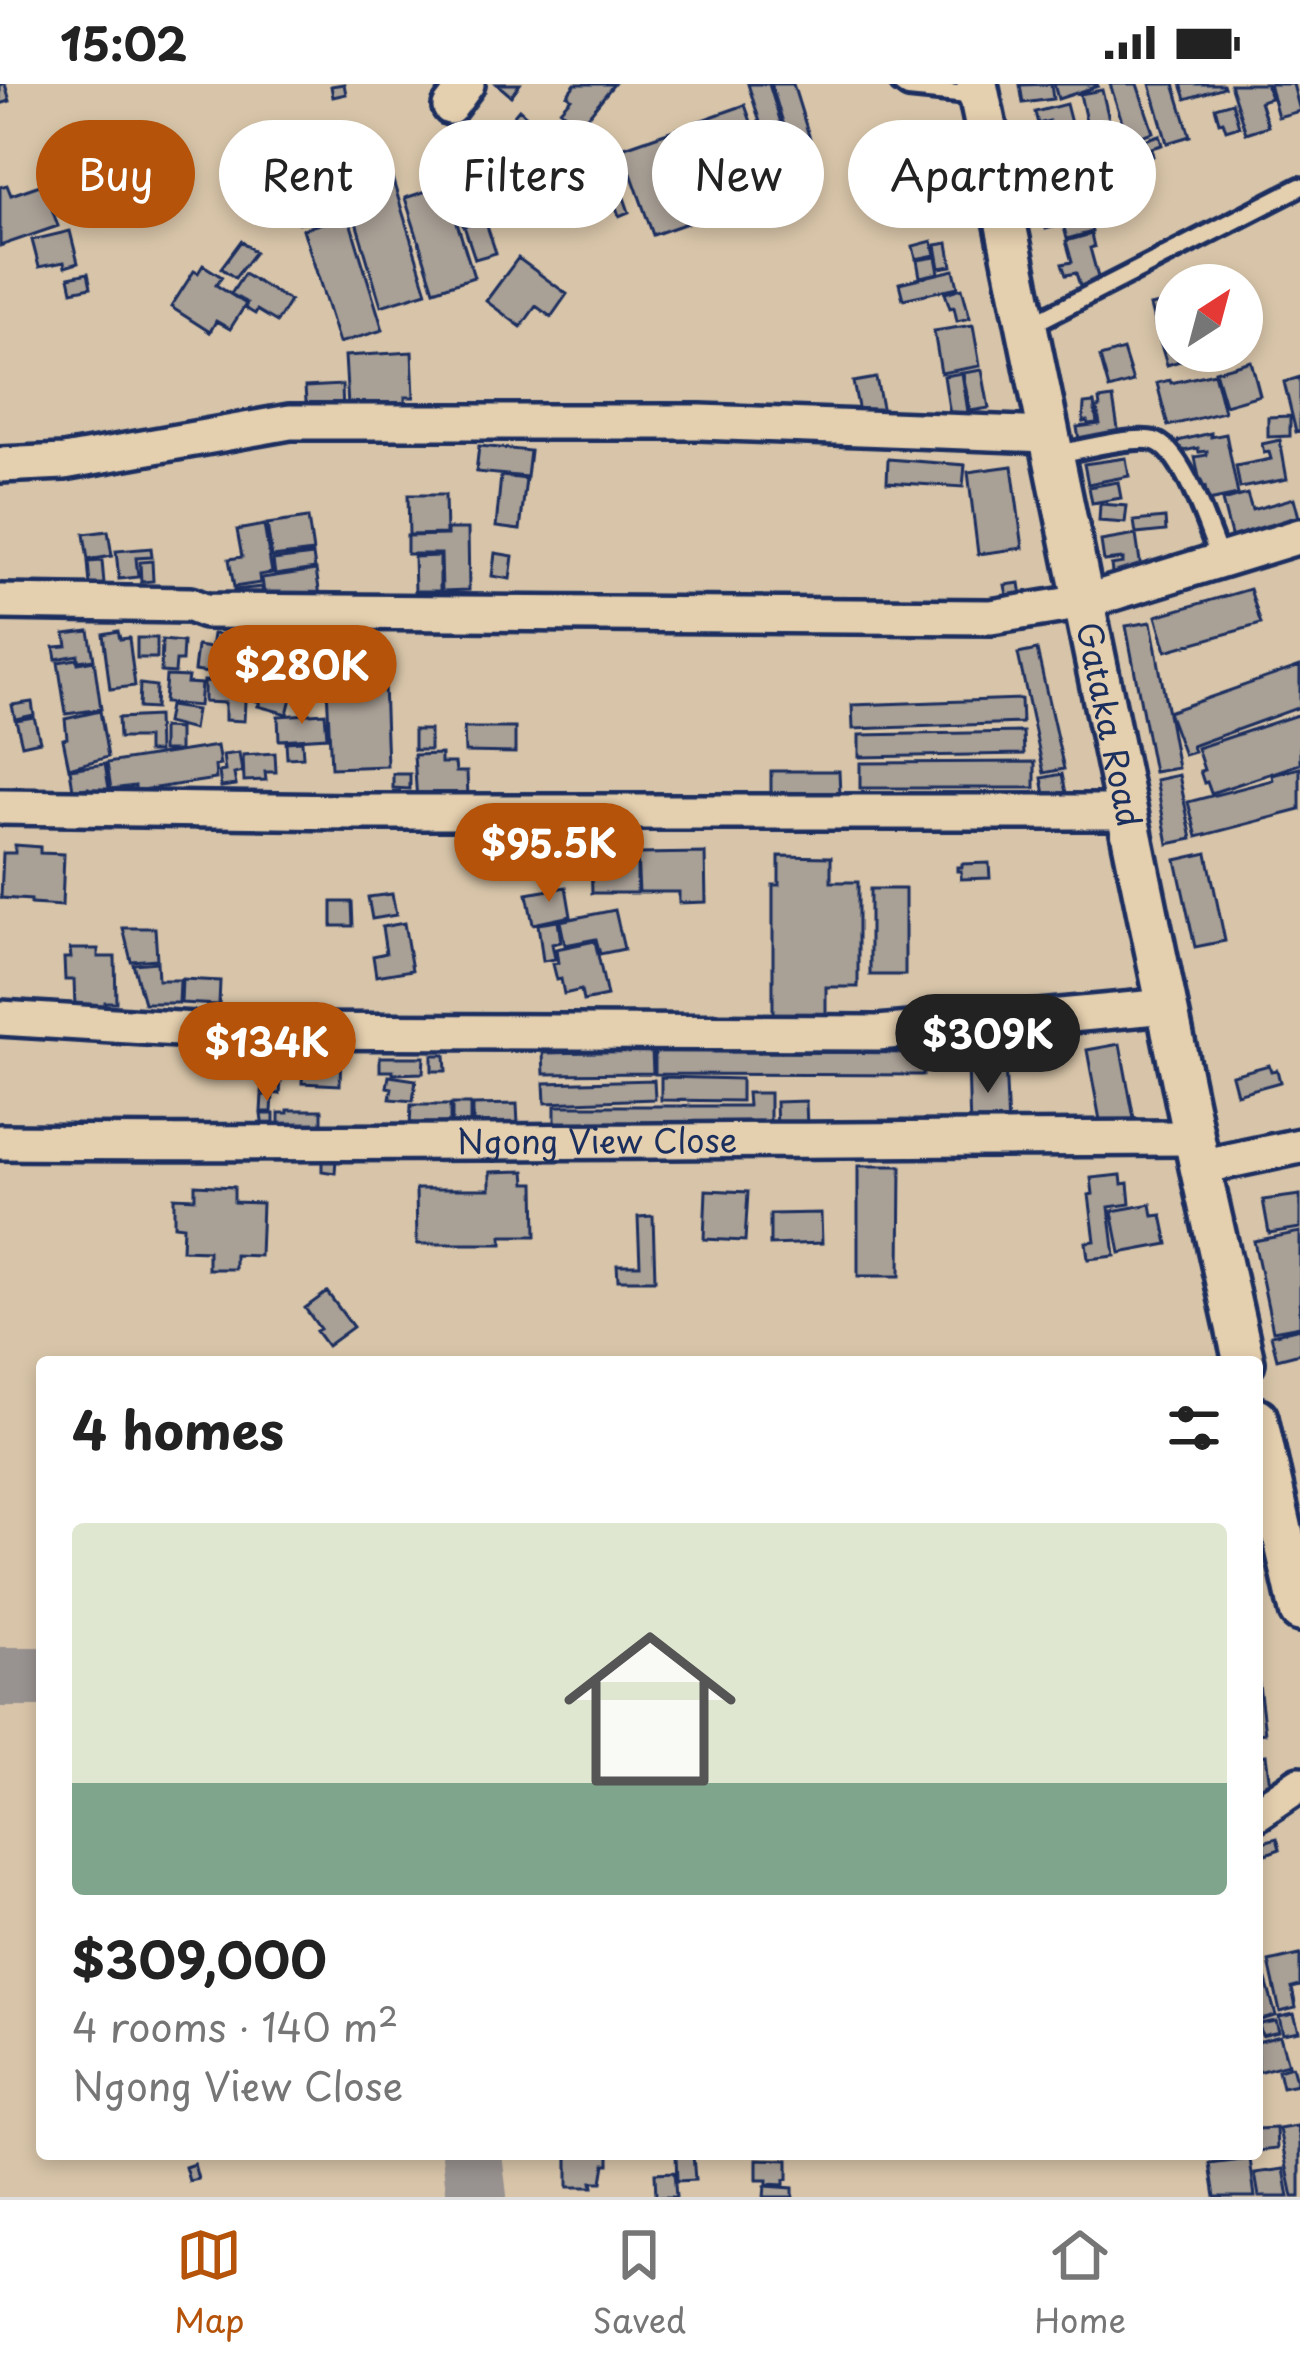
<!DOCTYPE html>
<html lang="en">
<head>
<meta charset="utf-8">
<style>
	:root { --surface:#fff; --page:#f2f2f2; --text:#222; --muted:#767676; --line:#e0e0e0; --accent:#b45309 }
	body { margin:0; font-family:"Playpen Sans",sans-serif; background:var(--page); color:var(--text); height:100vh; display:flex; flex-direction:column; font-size:45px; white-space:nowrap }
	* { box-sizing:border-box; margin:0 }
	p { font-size:39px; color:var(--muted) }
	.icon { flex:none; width:66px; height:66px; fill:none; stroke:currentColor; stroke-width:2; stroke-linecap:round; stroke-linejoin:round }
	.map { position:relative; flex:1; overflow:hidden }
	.sheet { position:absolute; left:36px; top:1272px; width:1227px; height:804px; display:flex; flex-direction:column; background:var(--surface); border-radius:12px; box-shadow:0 6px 18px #0003 }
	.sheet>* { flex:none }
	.banner { position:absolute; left:36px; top:36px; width:1230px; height:108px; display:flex; gap:24px }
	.needle { width:78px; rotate:36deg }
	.controls { position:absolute; left:1155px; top:180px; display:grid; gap:24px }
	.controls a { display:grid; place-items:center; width:108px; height:108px; border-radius:50%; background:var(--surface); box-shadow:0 6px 18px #0003; font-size:60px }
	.price { position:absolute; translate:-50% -102px; padding:0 27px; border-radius:42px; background:var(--accent); color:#fff; font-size:39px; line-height:78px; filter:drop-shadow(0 3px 6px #0008) }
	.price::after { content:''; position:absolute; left:50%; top:72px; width:36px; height:27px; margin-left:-18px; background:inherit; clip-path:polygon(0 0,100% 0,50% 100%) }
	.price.on { background:#222; color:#fff }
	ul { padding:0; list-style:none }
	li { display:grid; align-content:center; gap:24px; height:636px; padding:0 36px }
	li span { display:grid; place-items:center; height:372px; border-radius:12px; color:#555 }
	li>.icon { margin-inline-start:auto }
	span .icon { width:216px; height:216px; fill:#fffc; stroke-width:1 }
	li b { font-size:51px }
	h2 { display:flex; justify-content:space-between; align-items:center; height:144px; padding:0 36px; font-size:51px }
	.chip { padding:0 42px; border-radius:54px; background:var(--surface); box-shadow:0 6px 18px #0003; font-size:42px; line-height:108px }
	.chip.on { background:var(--accent); color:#fff }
	.status { display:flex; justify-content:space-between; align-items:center; height:84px; padding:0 60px; background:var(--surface); direction:ltr }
	.status svg { height:33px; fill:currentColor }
	.menu { display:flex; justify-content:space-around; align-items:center; height:168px; border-top:3px solid var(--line); background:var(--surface); font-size:33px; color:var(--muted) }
	.menu a { display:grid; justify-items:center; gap:6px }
	.menu .on { color:var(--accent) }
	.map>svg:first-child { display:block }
</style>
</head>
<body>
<div class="status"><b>15:02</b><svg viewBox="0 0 49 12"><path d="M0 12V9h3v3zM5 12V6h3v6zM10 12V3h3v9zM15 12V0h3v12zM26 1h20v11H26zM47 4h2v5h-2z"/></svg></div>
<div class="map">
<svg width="1300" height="2113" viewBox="0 0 1300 2113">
	<rect width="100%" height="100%" fill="#d8c5a9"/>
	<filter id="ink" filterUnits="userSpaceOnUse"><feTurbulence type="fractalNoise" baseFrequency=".00833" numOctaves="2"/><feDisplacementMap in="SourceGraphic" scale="24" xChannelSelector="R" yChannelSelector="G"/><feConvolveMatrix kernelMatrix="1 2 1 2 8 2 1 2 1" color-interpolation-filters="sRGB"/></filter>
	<g filter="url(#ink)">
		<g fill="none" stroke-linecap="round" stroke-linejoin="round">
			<path stroke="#989290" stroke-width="60" d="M0,1593H42
				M472,2070L477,2113"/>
		</g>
		<path fill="#a9a096" stroke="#1b2f5e" stroke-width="3" d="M0,0H5L10,17L0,20Z
			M344,0L346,10L333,13L331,2Z
			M497,0H520L511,12Z
			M575,0H614L580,42L560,26L571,14L567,11Z
			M748,0H769L794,81L775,86Z
			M771,0H793L815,71L795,77Z
			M1051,0L1053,15L1023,19L1020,1Z
			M1054,0H1097L1098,2L1058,15Z
			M1110,0H1137L1153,48L1128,56Z
			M1150,0H1174L1190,52L1167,59Z
			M1181,0H1223L1224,3L1186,15Z
			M1230,0H1266L1271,14L1260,17L1268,42L1246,49Z
			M1269,0H1293L1300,27L1278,33Z
			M1102,6L1120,82L1097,87L1080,10Z
			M1232,18L1239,42L1226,46L1223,37L1219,38L1215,23Z
			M1066,20L1085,94L1048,104L1044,91L1047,90V87L1061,84L1049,37L1038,40L1035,28Z
			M745,21L776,108L653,151L622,64Z
			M519,25L538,42L528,54L508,38Z
			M1159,51L1162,61L1151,64L1153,72L1127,81L1122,63Z
			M324,65L342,127L299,139L281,77Z
			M532,66L552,82L522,121L503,107L510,97L507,95Z
			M1046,68L1052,83L1035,90L1028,76Z
			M466,83L471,95L450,102L446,89Z
			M390,87L427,208L381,222L345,101Z
			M472,96L478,116L487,113L493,132L463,141L452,102Z
			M43,100L58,142L0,162V103L7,101L11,111Z
			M445,101L474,193L434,206L405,114Z
			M620,102L629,128L619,132L610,105Z
			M1067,105L1071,119L1084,116L1092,148L1067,155L1055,108Z
			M1054,108L1061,141L1046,145L1038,112Z
			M348,131L383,246L339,259L303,145Z
			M485,136L496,169L475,175L464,142Z
			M70,147L78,179L65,183L64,178L39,183L32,156Z
			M1091,150L1094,163L1090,164L1099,197L1080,202L1076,189L1066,191L1062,180L1072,178L1066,157Z
			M241,157L255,168L235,194L221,184Z
			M932,157L935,171L916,175L913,162Z
			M948,159L952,182L940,184L936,161Z
			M936,173L939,189L920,193L917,176Z
			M518,174L567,210L551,233L536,222L521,243L486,217Z
			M203,181L222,193L216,201L246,220L230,245L216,237L210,248L171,223L194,187L198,189Z
			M954,186L958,203L903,215L899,199Z
			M88,189L91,203L72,207L69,193Z
			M244,190L290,217L277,238L257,226L255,230L245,224L247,219L231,210Z
			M962,204L970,234L957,237L954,223L950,224L945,209Z
			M1175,217L1176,231L1154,237L1150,222Z
			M1176,234V267H1212L1167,281L1155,241Z
			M973,241L980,282L941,289L934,247Z
			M1123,266L1133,298L1109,305L1100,273Z
			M412,268L414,313H405V330L386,331L385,320L348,322L345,272Z
			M1251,277L1260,311L1225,321L1215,287Z
			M982,286L989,324L970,327L963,289Z
			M962,289L968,328L950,331L944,292Z
			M1214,289L1224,328L1168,342L1157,299L1170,296L1171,299Z
			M1300,293V347L1296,348L1284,298Z
			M876,294L884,333L861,338L853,298Z
			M342,301L343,331L307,332L305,303Z
			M1113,314L1120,357L1085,363L1084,356H1079L1077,343L1100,340L1097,324L1100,323L1099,316Z
			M1094,319L1097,339L1088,340L1087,337L1083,338L1084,320Z
			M1290,332V352L1268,353V333Z
			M1211,349V353L1226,350L1238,411L1208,417L1205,403L1201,404L1195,373L1207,371V367L1199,368L1198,364L1179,368L1178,357Z
			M1280,356L1287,395L1240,404L1236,382L1271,375L1269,368L1264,369L1262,360Z
			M479,362L530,367L527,393L476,388Z
			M1126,374L1129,392L1088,400L1084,380Z
			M888,375L965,381L963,403L887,398Z
			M1012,382L1023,464L978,470L968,388Z
			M501,392L526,395L520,446L496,443Z
			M1118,398L1121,414L1092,419L1089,403Z
			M1247,410L1252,426L1294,414L1300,437L1230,469L1226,457L1232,455L1222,417Z
			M408,411H445L446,450L409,451Z
			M1100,420L1127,422L1125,439L1099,437Z
			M308,434L313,468L272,473L267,440Z
			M1165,434L1166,447L1136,450L1134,437Z
			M264,441L272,489L259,491L260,499L234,503L229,475L242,473L237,446Z
			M447,445H468L469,506L442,507L441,470H407V452L447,451Z
			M108,447L112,472L88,476L84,450Z
			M1136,451L1142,491L1114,504L1111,481L1123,479V475L1104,477L1101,457Z
			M151,464L152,473L136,474L138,493L119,495L116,467Z
			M495,469L513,472L510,495L492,492Z
			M313,471L315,485L275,491L273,476Z
			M440,472V507H415L414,473Z
			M102,477L105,511L91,513L88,478Z
			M152,477L153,497L141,498L140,478Z
			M316,486L321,518L266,526L262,494Z
			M1020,499L1023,519L1009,521L1005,501Z
			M262,503L264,521L236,525L234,506Z
			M1250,505L1261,540L1166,567L1156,532Z
			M1151,538L1178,684L1154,688L1126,542Z
			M89,547L94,575L78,577V571L56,575L54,563L67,562L65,550Z
			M118,547L120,555L129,554L135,602L110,605L103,550Z
			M213,550L236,552L231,592L194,587L197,562L211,564Z
			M137,554H157V574H137Z
			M162,556L183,558L182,577H176L175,589L161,588Z
			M1037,566L1064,685L1044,689L1018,570Z
			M77,575L78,579L94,576L101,625L66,630L58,578Z
			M1300,582V623L1192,662L1194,668L1184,671L1168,628Z
			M166,592L188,593L187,599L201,600L199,622L164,619Z
			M204,597L246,599L244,637L225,636V619L204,618Z
			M140,600L156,602L155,625L139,624Z
			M384,600L387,682L331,684L327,603Z
			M259,601L292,610L287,630L258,622L260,618L254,616Z
			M1021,615L1022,639L853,645L852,621Z
			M32,618L34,631L15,635L12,621Z
			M169,622L196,626L193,646L166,639Z
			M100,627L108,673L69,684L63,655L67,654L65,635Z
			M325,629L327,653L279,656L278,632Z
			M1300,630V680L1211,709L1207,698L1204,699L1200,687L1204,686L1197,664Z
			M157,632L158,668H147V654H119L118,634Z
			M34,633L40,657L22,661L16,636Z
			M162,644L179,645V667H162Z
			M464,644H515V669L465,668Z
			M414,646H430V666H414Z
			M1023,648L1024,670L859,673V651Z
			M302,657L303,673L287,674L286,658Z
			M217,662L220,681L215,682L216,695L135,707V702L111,705L107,679Z
			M239,669L242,688L234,690L236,701L221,703L219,688L225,687L223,671Z
			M275,669L276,688H265L266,696L244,697L243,671Z
			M441,670V679H455L456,688H467L468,714L417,718L414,671Z
			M1035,678V704H860V679Z
			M105,680L111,717L91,720L88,704L73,706L70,685Z
			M1300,684V726L1197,753L1188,718L1273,696L1272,691Z
			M771,687H839L840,711L771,712Z
			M393,690H410V705L393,704Z
			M1062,690L1069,723L1048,727L1042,694Z
			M1179,691L1192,755L1168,760L1156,696Z
			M15,761L40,763V769L64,770L62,822L31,820V816L1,814L3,769H15Z
			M606,766H618V771L637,770V809H592L591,772H606Z
			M705,769L706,818L679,819V808H639L637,770Z
			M1207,769L1225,857L1195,863L1176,776Z
			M779,772L831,773V798H858V903H826V930H773V801H779Z
			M989,779L990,794L961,795V787H957V783H962V780Z
			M566,803L571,832L533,840L527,810Z
			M870,805H905V891H870Z
			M392,810L396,831L372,835L368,813Z
			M332,818H352L353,842H332Z
			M615,826L624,865L600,870L596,855L565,861L560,837Z
			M558,837L561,858L552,860L555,875L543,877L538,840Z
			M404,839L412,886L376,892L373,872L386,869L382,843Z
			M123,844H155L157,875L131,877Z
			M595,857L607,912L583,917L581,906L564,910L561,895L557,896L553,880L558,879L556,865Z
			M70,865H98V873H115L116,918H105V922L75,923L74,896H65L64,874H71Z
			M157,878L158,896H180L179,919H144L133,880Z
			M182,895L220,897L219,921L181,919Z
			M1120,960L1135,1040L1102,1047L1087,966Z
			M304,964L341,966L340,1001L302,999Z
			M261,967L298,968V988L261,987Z
			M652,967L653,989L544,990L543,969Z
			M655,967L923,969V991L655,990Z
			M432,971H445L446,987H432Z
			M380,973H424L423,989L393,990V987H380Z
			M1005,977L1008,1045L970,1047L968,978Z
			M1269,981L1271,987L1277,986L1280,998L1237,1010L1232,991Z
			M389,992L416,996L413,1017L390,1015L392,1004L387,1003Z
			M661,993L741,995V1017L661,1016Z
			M263,996L281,998L280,1010L262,1009Z
			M654,996L655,1015L545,1019L544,999Z
			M747,1009H770V1043H555V1022H748Z
			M262,1011H273L272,1028H261Z
			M806,1017L807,1044L777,1045L776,1018Z
			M452,1020H470V1044L452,1043Z
			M517,1020L518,1041L473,1042V1021Z
			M411,1021H450V1044L410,1043Z
			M288,1026H322V1043H279V1029H288Z
			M261,1030H274V1045H263Z
			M322,1074L336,1075L335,1089L322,1087Z
			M858,1082H901L900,1192H858Z
			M525,1087L526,1099H535L536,1152H502V1160H417L416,1105H490V1088Z
			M1121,1091L1122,1100L1128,1099L1130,1120L1109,1123L1115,1172L1088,1175L1086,1158L1095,1157L1089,1111L1093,1110L1091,1094Z
			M195,1101L234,1103V1118L262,1119L260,1172L235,1171V1185H208V1167L182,1166L183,1142L174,1141V1113L195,1114Z
			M706,1106L748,1108L745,1157L704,1155Z
			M1300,1111V1144L1269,1149L1263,1116Z
			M1151,1120L1153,1132L1162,1131L1168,1160L1120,1169L1112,1127Z
			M821,1129L822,1159L770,1161V1130Z
			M653,1132L655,1196H618L617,1181H640L638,1133Z
			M1300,1148V1242L1273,1247L1254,1157Z
			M327,1208L353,1243L327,1262L316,1247L320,1245L305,1224Z
			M1300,1244V1269L1277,1275L1271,1251Z
			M1257,1585L1265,1649L1257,1650Z
			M1266,1671L1270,1701L1257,1702V1672Z
			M1277,1754L1280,1765L1266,1770L1263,1758Z
			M1300,1871V1902L1292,1904L1296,1924L1280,1928L1269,1878Z
			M1264,1889L1276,1932L1257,1937V1891Z
			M1294,1930L1299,1947L1283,1950L1279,1933Z
			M1276,1937L1279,1948L1262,1952L1259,1940Z
			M1280,1952L1288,1980L1257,1988V1958Z
			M1292,1982L1297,2000L1282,2003L1278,1986Z
			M1297,2042L1300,2056V2113H1293L1279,2045Z
			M1276,2044L1277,2065L1257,2067V2045Z
			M568,2070H609V2080H605L602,2098H592L593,2103H568Z
			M676,2071H693L695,2096L677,2097Z
			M757,2075L788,2076V2095L784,2096V2101L767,2100V2096H757Z
			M1250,2075L1255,2113H1215L1210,2080Z
			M194,2080L198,2095L189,2097L185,2083Z
			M1284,2085L1289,2113H1259L1255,2089Z
			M674,2088L676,2113H656L655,2089Z
			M765,2102L793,2104V2113H764Z"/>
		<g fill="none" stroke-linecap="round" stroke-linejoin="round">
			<g stroke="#1b2f5e" stroke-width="26">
				<path id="service" d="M901,0L908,5L978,12
					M1028,242L1300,103
					M1053,371C1075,367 1135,351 1154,357C1184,365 1209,449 1221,477"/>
			</g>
			<g stroke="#1b2f5e" stroke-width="42">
				<g id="minor">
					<path d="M450,23L467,0"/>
					<path d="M0,381L64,378L290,338H700L1048,351"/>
					<path d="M0,518L190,521L205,527L991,533L1084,518L1300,452"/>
					<path d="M0,723L350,728H1127"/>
					<path d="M0,934L210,947L878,949L1167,922"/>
					<path id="s1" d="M0,1058C398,1061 797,1055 1195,1054"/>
					<path d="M1200,1083L1300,1062"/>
					<path d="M1257,1729L1300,1700"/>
				</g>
			</g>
			<g stroke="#1b2f5e" stroke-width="48">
				<g id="tertiary">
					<path id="s2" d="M977,0L1200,1083L1244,1278"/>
					<path d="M1257,1334L1300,1527"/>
				</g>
			</g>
			<use href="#service" stroke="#e4cfae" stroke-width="16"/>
			<use href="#minor" stroke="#e4cfae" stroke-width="33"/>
			<use href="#tertiary" stroke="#e4cfae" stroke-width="39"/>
		</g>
	</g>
	<g text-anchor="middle" stroke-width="12" stroke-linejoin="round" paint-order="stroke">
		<g font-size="33" fill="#1b2f5e" stroke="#e4cfae">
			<text dy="12" stroke="none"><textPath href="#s2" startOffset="654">Gataka Road</textPath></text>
			<text dy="12" stroke="none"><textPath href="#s1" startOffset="597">Ngong View Close</textPath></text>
		</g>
	</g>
</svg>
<div class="controls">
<a><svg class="needle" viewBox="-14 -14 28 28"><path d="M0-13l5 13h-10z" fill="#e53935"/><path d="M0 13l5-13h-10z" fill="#767676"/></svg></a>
</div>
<b class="price" style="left:302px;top:643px">$280K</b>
<b class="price" style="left:549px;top:821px">$95.5K</b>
<b class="price on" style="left:988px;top:1012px">$309K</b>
<b class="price" style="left:267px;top:1020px">$134K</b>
<div class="banner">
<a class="chip on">Buy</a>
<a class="chip">Rent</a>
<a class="chip">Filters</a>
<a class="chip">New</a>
<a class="chip">Apartment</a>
</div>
<section class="sheet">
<h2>4 homes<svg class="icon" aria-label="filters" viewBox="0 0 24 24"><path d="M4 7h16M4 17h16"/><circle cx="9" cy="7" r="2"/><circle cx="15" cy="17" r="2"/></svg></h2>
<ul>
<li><span style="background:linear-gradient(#dfe7d0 70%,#7fa58c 0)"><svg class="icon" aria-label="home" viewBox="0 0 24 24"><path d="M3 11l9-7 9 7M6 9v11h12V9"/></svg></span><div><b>$309,000</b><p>4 rooms · 140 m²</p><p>Ngong View Close</p></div></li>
</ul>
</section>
</div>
<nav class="menu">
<a class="on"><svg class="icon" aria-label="map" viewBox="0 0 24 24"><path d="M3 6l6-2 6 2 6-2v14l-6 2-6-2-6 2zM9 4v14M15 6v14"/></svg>Map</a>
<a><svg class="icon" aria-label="saved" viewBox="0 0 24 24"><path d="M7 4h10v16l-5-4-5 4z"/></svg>Saved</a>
<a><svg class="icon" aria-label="home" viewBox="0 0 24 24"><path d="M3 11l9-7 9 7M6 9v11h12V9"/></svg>Home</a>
</nav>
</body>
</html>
